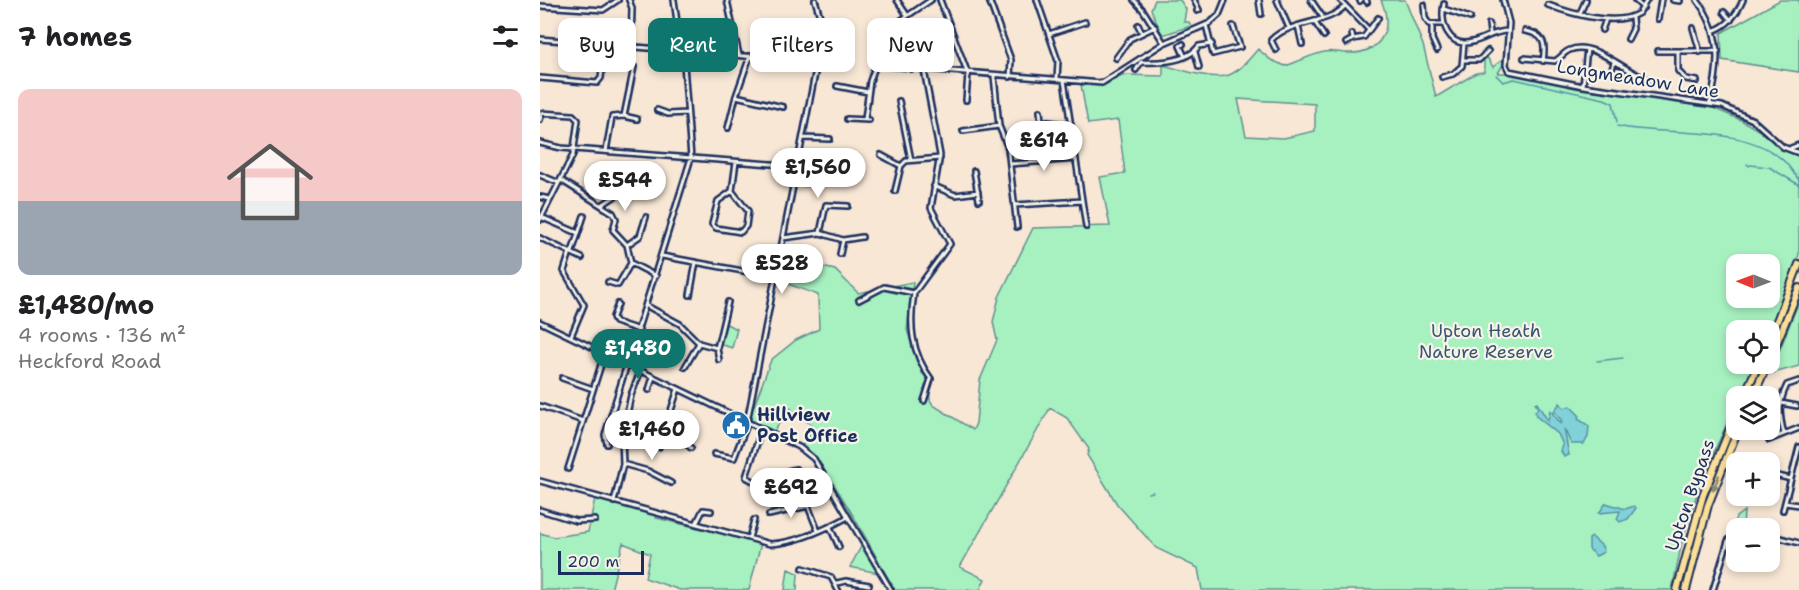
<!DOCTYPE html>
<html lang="en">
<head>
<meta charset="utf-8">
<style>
	:root { --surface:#fff; --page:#f2f2f2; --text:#202124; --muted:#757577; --accent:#0f766e }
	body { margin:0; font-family:"Shantell Sans",sans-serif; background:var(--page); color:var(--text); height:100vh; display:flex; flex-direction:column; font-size:22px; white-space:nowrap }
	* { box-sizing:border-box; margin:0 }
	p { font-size:20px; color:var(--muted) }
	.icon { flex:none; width:33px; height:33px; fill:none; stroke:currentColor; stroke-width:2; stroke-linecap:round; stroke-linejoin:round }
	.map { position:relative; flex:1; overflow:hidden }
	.side { display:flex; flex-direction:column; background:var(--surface); width:540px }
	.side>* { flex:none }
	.guide { position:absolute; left:18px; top:18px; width:570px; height:54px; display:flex; gap:12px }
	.needle { width:39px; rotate:271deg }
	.fabs { position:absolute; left:1186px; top:254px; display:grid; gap:12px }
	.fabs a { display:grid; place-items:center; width:54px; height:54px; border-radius:12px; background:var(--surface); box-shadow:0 3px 9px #0003; font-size:30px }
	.scale { position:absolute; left:18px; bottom:15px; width:86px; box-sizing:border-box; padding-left:6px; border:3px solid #1b2f5e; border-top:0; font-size:16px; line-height:21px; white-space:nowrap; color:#1b2f5e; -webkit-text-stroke:4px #f7f3e8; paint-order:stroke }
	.price { position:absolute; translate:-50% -51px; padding:0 14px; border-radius:21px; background:#fff; color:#222; font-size:20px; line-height:39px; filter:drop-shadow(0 2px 3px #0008) }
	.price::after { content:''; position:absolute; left:50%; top:36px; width:18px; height:14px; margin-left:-9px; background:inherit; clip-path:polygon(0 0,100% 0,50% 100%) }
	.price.selected { background:var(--accent); color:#fff }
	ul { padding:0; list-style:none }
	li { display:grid; align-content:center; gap:12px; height:318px; padding:0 18px }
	li span { display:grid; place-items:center; height:186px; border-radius:12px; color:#555 }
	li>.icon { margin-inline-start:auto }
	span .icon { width:108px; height:108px; fill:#fffc; stroke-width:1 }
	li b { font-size:26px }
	h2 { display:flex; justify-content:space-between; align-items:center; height:72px; padding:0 18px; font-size:26px }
	.pill { padding:0 21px; border-radius:12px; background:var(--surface); box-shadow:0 3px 9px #0003; font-size:21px; line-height:54px }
	.pill.selected { background:var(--accent); color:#fff }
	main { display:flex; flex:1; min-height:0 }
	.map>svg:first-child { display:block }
</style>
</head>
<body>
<main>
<section class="side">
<h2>7 homes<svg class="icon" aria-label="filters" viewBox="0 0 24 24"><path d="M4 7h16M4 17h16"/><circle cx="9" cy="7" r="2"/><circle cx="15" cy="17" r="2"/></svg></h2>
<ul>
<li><span style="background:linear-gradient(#f6c9c9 60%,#9aa5b1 0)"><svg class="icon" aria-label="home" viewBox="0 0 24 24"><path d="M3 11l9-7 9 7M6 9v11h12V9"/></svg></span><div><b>£1,480/mo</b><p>4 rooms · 136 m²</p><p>Heckford Road</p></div></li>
</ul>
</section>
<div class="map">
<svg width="1259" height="590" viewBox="0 0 1259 590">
	<rect width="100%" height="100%" fill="#f8e7d5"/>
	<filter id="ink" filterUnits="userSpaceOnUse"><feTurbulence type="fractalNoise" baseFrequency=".0167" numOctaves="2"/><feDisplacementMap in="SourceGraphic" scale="12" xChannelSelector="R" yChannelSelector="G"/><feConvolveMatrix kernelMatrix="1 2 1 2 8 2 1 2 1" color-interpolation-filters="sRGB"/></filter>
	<g filter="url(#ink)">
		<path fill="#a7f1c0" stroke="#61908f" stroke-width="1.5" fill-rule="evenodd" d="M615,0H640L646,9L644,22H649L651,26L622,35L611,9Z
			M841,0H865L883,45L896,97L936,73L944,72V60L947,57L953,67L963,59V65L958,73H970L1066,92L1166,105L1201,120L1225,134L1240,147L1259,155V254L1246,295L1230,330H1197V363H1215L1200,396H1197V402L1162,478L1142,542L1132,590H662L658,568L616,548L577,504L547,455L549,449L527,418L510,408L420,567L445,579L440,590H355C331,550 295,474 262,446L275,428L250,408L234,431L209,419L231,360L256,340L279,329L278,295L240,281L247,259L295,270L318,293L373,282L367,330L382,373L389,380L390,400L393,405L433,430L436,423L440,380L457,340L453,322L459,297L493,228L570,226L560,177L585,173L578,120L548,124L541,85L566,84L584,75L623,76V65C639,69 674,81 689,75C701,70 710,58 718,49L731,60L745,66C758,62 770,55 784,52C792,50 800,53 808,53C841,54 854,29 841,0ZM698,99L775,104V131L744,138L706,136ZM1197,264H1230V297H1197Z
			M1240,0H1259V72L1182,60L1181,33Z
			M1259,301V366L1230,374Z
			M184,323L197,329L192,348L180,344Z
			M55,498L116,515V518L221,543L209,590H140L105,578L110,554L83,543L71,590H0V533L14,537L48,532Z
			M1204,511L1203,528H1197L1189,539L1196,517Z
			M322,545L338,573L310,567Z
			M248,569L258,573L257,590H245Z"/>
		<path fill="#80d1d8" stroke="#5890a7" stroke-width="1.5" d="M995,403H997L1008,421L1010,410L1021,424L1022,421L1014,411L1020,403L1024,408L1030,406L1039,415L1038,419L1049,426L1048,437L1044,444H1031L1024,428L1029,455L1024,457L1021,451L1023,445L1018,434L996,416L995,412L998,409Z
			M1066,503L1085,509L1094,506L1096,508L1088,519L1080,522L1077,519L1080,511L1059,513Z
			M1052,537L1062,546L1064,552L1056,556L1049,549V539Z"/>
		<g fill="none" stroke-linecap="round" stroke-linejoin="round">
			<path stroke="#5890a7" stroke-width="1.5" d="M956,75L963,82L974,79L1064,99L1073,103L1077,122
				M1077,126C1126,137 1205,123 1245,162C1250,167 1254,174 1259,180
				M1207,164L1209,166
				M1210,165L1229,167L1259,185
				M1057,361L1083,358
				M608,493L613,492"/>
			<g stroke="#1b2f5e" stroke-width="8">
				<path id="minor" d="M89,0L92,8L91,47
					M134,0L141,51
					M187,0L199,55
					M357,0L367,15
					M400,0L428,74
					M449,0L471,60L470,77
					M497,0L518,61L517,79
					M594,0L603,10L624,43
					M654,0L659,10L657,11
					M719,0L721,14
					M737,0L749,28
					M771,0L782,16
					M800,0L829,30
					M826,0L827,2
					M963,0L969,23L966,65L969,71L1043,86L1182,106L1213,120L1243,147L1259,153
					M1095,0L1103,8
					M1133,0L1140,1
					M1157,0C1182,33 1180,65 1170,103
					M820,1L821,0
					M904,4C900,23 908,48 932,42C946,39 953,31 968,31
					M884,5L885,18L889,24H902
					M1008,5C1032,14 1077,27 1099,13L1107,0
					M0,6L63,10L78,0
					M904,9L930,18
					M1184,12L1191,20
					M1040,13L1046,0
					M1118,19L1121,0
					M774,21L784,36
					M949,24L950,33
					M598,25L602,33
					M666,25L673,54L700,47L693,26
					M758,26L762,44
					M892,26V39L897,50
					M1153,28L1160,52
					M1062,30L1066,19
					M1175,30C1189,25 1197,14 1203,0
					M985,31C1004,34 1006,43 1003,61
					M509,34L545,22
					M0,39L264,61
					M813,39L824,37L838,18
					M1088,39L1093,29L1092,18
					M806,43L813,39L812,34
					M643,44L640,46L645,57
					M736,50L731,40C750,20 787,25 804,7
					M1118,51H1178
					M1138,51V71L1146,79L1157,81
					M655,52L659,67
					M576,58L590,39L615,27
					M984,58L1015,61C1021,58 1024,52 1030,50C1052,39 1088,74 1108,79
					M924,60H939L948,51
					M336,65L562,83L624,43L670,23L679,15L685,0
					M371,69L372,52L376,48
					M596,70L601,62C621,63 647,62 659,46L672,44
					M1071,73L1074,62
					M454,76L459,126L468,148L477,227
					M902,77L913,74L922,66L924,43
					M0,78L57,83L61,78L65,44
					M524,80L546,227
					M297,86L328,92
					M1043,86L1047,49
					M196,96L243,107
					M426,100L428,74
					M359,101L371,160
					M117,110L128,114L147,113
					M500,111L501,121L531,125
					M0,113L33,115L38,120L33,155L0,220
					M84,116L97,119
					M307,119L329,120
					M325,119L330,81L337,61L339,35L391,0
					M0,120L2,113
					M188,128L196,96L210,56
					M423,131L459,126
					M263,138L290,139
					M0,143L21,148L257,166
					M1251,148L1259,145
					M66,151L72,117L84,116L94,67
					M341,155L361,166
					M470,164L536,159
					M434,171L439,200
					M0,175L19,183
					M21,180L73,213L76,219L73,230L87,245L91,263L116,276
					M254,182L268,183L284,169L310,170
					M394,186L415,195L438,192
					M192,191L208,211L206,226L201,232L176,228L172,224L178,201L192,191L196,162
					M355,191L361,166L366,161L400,158
					M0,197L10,199
					M62,205L83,191
					M475,205L542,201
					M1,217L38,233
					M280,233L286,205L308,206
					M0,238L42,258
					M243,238L280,233L303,240L300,254
					M303,240L322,237
					M87,245L100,236L106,217
					M30,252L24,271L44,305L31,336
					M32,252L44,216
					M122,256L235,277
					M68,282L78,285L91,263
					M374,293C369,325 371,352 391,379L384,401
					M150,295L156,262
					M319,300L344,287L374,293L410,244L391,208L400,155L384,70
					M78,304L73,317L75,322L99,330
					M107,306L140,324L159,343L145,367
					M0,322L259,447L274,459L351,590
					M159,343L177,348
					M179,360L177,348L188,302
					M22,378L53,389
					M109,390L113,377
					M1241,403L1257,406
					M0,406L43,421
					M127,421L140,427L145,443L151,448
					M1230,424L1240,420
					M1244,434C1239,415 1238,403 1247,385L1259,381
					M1229,440L1259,428
					M67,444L65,435L151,158L143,51
					M119,447L138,389
					M174,454L194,458L206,427L282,38V23L275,0
					M83,464L108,471L131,483
					M28,469L65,352
					M248,471L256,469L270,489L268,506L278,531
					M1230,474L1251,479
					M0,481L230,544C256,543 286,529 308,517
					M215,482L206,477L222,428
					M74,502L83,464L82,438L91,395L101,370
					M1245,503L1259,505
					M0,510L36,521L55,520
					M1243,510L1259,447
					M229,515L268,506
					M156,524L163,510L171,511
					M290,527L299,547
					M1230,535L1259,543
					M209,538L214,520
					M1213,562L1230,563L1238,537
					M263,568L291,577L298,590
					M297,583L306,581L329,585
					M1173,590L1188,541L1197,531"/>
			</g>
			<g stroke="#1b2f5e" stroke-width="10">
				<path id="highway" d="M1230,339L1259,264
					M1230,359L1259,288
					M1204,396L1219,363
					M1213,396L1228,363
					M1137,590L1163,495L1197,412
					M1146,590L1168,505L1198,429"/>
			</g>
			<use href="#minor" stroke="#f7f3e8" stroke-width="3"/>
			<use href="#highway" stroke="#fbdf96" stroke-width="6"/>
		</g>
		<defs><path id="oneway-solid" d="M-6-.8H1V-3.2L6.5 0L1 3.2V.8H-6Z" transform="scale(1.5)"/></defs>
		<use fill="#8b877a" href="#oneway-solid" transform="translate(1176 483) rotate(110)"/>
	</g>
	<defs>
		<g id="civic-disc" transform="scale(1.5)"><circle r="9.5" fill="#1f6fb2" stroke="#f7f3e8"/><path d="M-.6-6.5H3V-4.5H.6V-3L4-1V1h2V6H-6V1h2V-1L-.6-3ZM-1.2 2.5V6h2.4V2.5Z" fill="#fff"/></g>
	</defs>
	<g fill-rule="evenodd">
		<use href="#civic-disc" x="196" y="425"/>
	</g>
	<g text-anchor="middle" stroke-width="4.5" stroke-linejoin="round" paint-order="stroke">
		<g font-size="18" fill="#1b2f5e" stroke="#f7f3e8">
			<text transform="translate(1098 79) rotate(9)" y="6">Longmeadow Lane</text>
			<text transform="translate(1150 495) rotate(-71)" y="6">Upton Bypass</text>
		</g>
		<g font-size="18" fill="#375672" stroke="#f7f3e8">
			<text x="946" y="337">Upton Heath<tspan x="946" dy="21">Nature Reserve</tspan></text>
		</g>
		<g font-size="18" font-weight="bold" fill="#1b2f5e" stroke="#f7f3e8" text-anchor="start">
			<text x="217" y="421">Hillview<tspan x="217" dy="21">Post Office</tspan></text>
		</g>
	</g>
</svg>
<div class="fabs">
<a><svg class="needle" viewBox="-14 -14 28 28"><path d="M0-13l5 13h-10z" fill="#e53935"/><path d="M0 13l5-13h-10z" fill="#757577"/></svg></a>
<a><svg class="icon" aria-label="locate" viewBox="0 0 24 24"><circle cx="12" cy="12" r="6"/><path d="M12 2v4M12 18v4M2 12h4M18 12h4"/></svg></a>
<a><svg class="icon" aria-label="layers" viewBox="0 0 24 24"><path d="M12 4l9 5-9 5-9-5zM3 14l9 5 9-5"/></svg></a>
<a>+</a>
<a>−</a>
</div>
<div class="scale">200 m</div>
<b class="price" style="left:504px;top:172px">£614</b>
<b class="price" style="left:278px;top:199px">£1,560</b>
<b class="price" style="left:85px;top:212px">£544</b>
<b class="price" style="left:242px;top:295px">£528</b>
<b class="price selected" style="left:98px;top:380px">£1,480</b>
<b class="price" style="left:112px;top:461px">£1,460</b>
<b class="price" style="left:251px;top:519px">£692</b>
<div class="guide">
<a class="pill">Buy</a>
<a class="pill selected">Rent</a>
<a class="pill">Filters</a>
<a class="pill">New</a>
</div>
</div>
</main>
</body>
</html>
